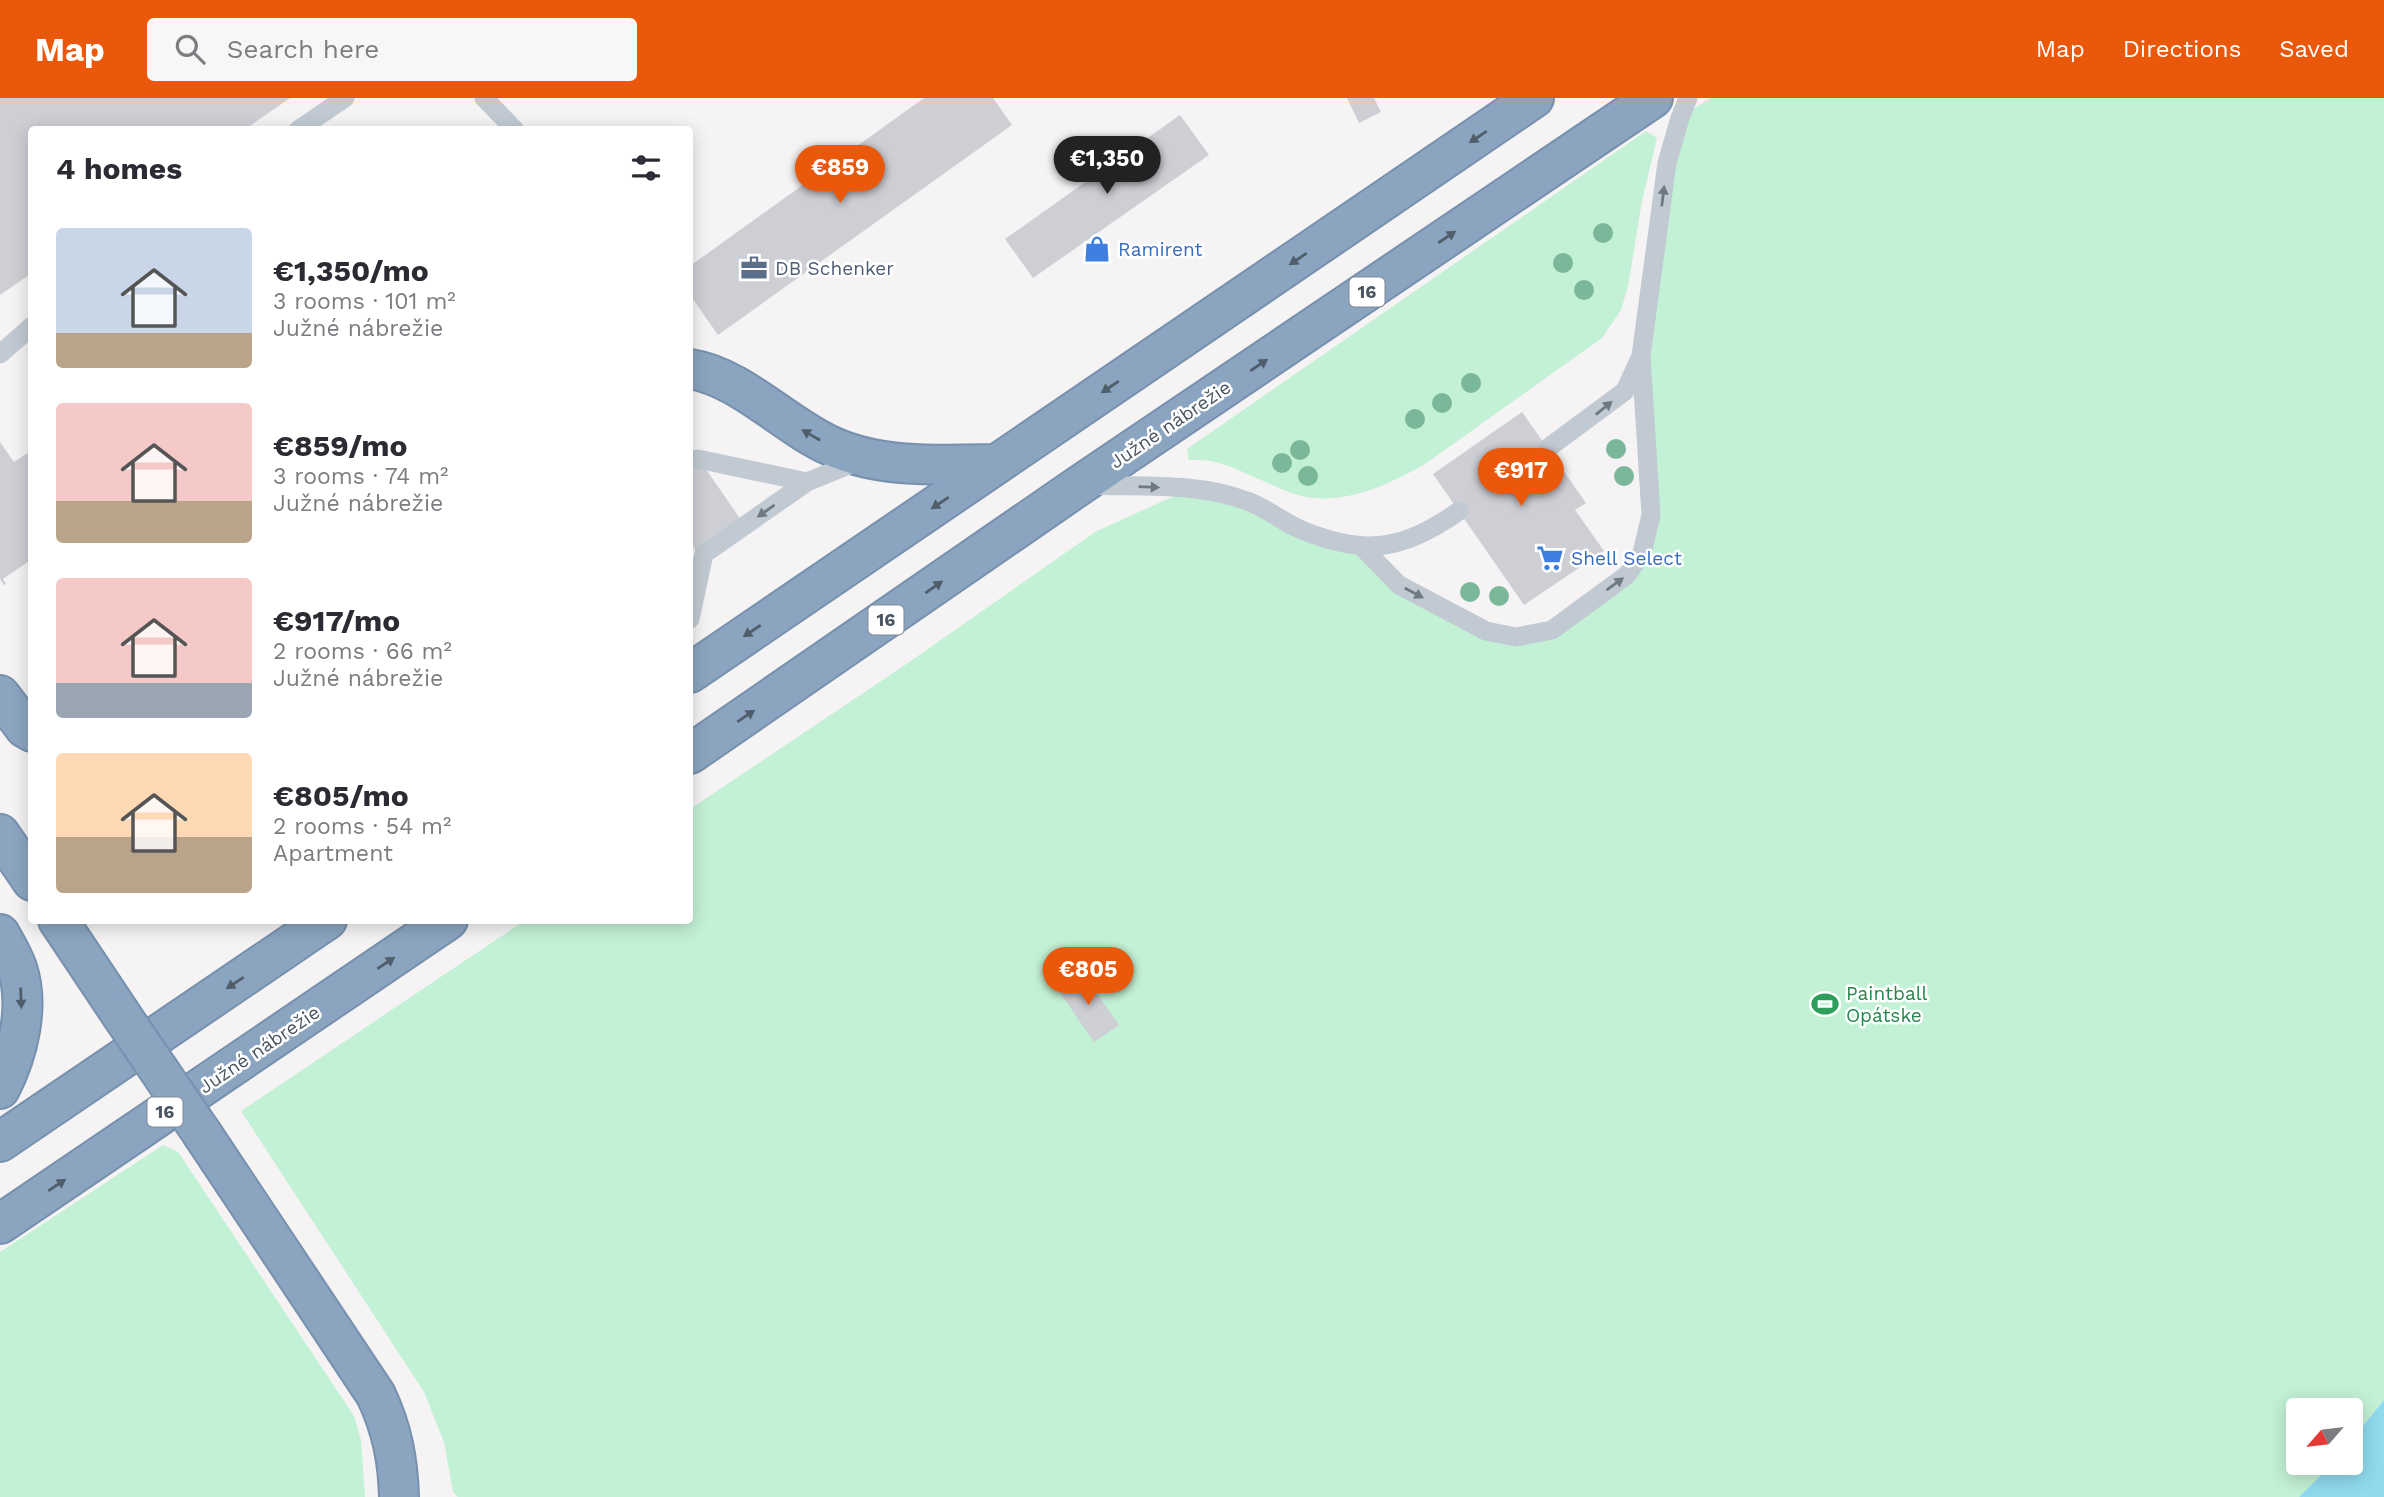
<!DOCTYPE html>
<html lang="en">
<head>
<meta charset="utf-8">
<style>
	:root { --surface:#fff; --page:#f7f7f7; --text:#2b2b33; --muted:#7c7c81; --accent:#ea580c }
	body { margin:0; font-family:"Work Sans",sans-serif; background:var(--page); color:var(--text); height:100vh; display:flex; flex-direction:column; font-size:26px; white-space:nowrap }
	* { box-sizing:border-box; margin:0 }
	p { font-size:23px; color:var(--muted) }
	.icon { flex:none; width:38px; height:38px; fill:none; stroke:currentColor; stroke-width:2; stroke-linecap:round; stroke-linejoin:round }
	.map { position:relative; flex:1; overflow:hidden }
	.sheet { position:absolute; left:28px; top:28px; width:665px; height:798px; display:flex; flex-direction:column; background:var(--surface); border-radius:7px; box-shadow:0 4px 18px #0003 }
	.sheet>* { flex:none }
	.needle { width:46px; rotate:242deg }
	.tools { position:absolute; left:2286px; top:1300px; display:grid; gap:14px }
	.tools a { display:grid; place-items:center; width:77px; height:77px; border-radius:7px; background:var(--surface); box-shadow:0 4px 18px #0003; font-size:35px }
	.price { position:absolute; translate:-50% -60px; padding:0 16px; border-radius:24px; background:var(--accent); color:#fff; font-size:23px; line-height:46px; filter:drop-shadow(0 2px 4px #0008) }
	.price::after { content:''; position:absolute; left:50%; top:42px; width:21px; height:16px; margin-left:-10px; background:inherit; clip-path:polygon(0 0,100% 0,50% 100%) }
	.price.on { background:#222; color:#fff }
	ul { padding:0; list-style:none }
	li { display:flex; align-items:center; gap:21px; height:175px; padding:0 28px }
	li span { display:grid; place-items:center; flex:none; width:196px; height:140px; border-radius:7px; color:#555 }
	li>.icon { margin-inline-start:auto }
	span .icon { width:84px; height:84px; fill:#fffc; stroke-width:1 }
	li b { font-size:30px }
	h2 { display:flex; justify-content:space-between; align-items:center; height:84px; padding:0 28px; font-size:30px }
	header { display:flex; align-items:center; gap:42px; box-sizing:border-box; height:98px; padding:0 35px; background:var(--accent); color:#fff }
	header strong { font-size:33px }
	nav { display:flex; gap:38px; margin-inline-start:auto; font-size:24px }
	.search { width:490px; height:63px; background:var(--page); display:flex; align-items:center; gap:18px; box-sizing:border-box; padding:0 24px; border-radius:7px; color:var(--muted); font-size:26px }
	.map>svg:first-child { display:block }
</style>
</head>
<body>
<header>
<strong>Map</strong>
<div class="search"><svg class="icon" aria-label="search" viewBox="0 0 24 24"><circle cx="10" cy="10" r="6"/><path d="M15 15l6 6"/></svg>Search here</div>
<nav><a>Map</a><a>Directions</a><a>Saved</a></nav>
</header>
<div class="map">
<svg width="2384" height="1399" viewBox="0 0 2384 1399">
	<rect width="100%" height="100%" fill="#f5f3f3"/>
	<path fill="#c3f1d5" d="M1710,0H2384V1302L2350,1344V1312H2298V1365H2333L2299,1399H458L453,1394L444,1344L424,1294L241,1013L524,823L690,822V711L905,567L1095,434L1192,390L1363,450L1399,487L1486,533L1552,532L1642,454L1641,258L1680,20Z
		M1646,33L1657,40L1642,103L1628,188L1621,212L1602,240L1425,366C1390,386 1348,406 1306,399C1289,396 1271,386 1256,380C1232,369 1215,360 1189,362L1187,351Z
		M163,1047L178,1054L354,1318L361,1342L365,1399H0V1154Z"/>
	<path fill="#90daee" d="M2384,1302V1399H2299L2333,1365H2350V1344Z"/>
	<path fill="#cdcfd5" d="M0,0H290L244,32H32V175L0,197Z
		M924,0H993L1012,27L718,237L690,197V168Z
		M1347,0H1374L1381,14L1359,25Z
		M1180,17L1209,57L1033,180L1005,141Z
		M1522,314L1586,405L1575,412L1604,453L1524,507L1433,376Z
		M0,344L14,364L32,352V461L3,481L6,486L4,487L0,481Z
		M690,348L741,422L696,453L690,442Z
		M1082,874L1119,927L1094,944L1058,892Z"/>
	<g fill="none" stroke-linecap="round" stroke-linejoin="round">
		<g stroke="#7690ad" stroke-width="42">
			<path id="highway" d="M690,271C741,279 784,327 831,348C881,371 943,367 996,366
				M690,575L1534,0
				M0,597L25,630L32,634
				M690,656L1080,387L1653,0
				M0,736L32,783
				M58,822L120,915
				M0,836C6,847 13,858 17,870C30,908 18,956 0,991
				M203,1037L376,1297C392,1331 398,1362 399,1399
				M0,1044L327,822
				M0,1126L448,822"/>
		</g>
		<path stroke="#c1cad2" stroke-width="19" d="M484,0L515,32
			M298,32L345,0
			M0,256L32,228
			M1548,350L1625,293L1641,258L1667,65L1680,20L1688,0
			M698,361L807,384
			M1088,387C1140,389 1198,384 1247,403C1267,410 1284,425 1304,433C1367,458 1404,452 1459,413
			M1363,450L1399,487L1486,533L1516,539L1552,532L1627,477L1642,455L1651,417L1641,258
			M690,521L704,456L807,384L861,362"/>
		<use href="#highway" stroke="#8ba5c1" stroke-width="38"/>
		<g stroke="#7690ad" stroke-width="42" stroke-linecap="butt">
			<path id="highway-bridge" d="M120,915L203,1037"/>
		</g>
		<use href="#highway-bridge" stroke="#8ba5c1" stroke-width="38"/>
	</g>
	<g fill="#7bb799">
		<circle cx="1603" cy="135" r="10"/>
		<circle cx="1563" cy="165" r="10"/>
		<circle cx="1584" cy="192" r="10"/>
		<circle cx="1471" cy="285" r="10"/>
		<circle cx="1442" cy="305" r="10"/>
		<circle cx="1415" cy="321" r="10"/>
		<circle cx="1616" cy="351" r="10"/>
		<circle cx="1300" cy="352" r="10"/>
		<circle cx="1282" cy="365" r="10"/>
		<circle cx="1308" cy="378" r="10"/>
		<circle cx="1624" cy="378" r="10"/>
		<circle cx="1470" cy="494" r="10"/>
		<circle cx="1499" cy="498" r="10"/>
	</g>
	<defs><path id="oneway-solid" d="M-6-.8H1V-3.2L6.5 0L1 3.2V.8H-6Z" transform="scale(1.75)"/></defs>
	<g fill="#505e6b">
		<use href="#oneway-solid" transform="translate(1478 39) rotate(146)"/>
		<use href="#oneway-solid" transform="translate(1447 139) rotate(-34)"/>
		<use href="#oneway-solid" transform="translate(1298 161) rotate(146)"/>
		<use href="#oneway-solid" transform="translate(1259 267) rotate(-34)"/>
		<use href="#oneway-solid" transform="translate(1110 289) rotate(146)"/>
		<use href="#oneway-solid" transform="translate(811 337) rotate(-150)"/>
		<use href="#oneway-solid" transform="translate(940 405) rotate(146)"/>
		<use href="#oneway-solid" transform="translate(934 489) rotate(-35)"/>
		<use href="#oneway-solid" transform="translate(752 533) rotate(146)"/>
		<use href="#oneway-solid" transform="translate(746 618) rotate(-34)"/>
		<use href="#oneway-solid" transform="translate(386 865) rotate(-34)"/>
		<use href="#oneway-solid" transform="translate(235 885) rotate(146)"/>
		<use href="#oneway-solid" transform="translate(21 900) rotate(88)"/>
		<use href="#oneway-solid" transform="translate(57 1087) rotate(-34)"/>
	</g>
	<g fill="#6e7983">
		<use href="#oneway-solid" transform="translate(1663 98) rotate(-83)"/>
		<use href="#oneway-solid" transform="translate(1604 310) rotate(-39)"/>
		<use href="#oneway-solid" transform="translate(1149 389) rotate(2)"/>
		<use href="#oneway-solid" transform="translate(766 413) rotate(145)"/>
		<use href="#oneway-solid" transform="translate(1615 486) rotate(-36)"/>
		<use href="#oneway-solid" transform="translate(1414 495) rotate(28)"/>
	</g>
	<defs>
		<g id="shop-bare" transform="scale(2.1)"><path d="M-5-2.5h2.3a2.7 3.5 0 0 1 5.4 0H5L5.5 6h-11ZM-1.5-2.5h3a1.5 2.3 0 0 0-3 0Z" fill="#3f7fe0" stroke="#fff" stroke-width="2.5" paint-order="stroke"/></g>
		<g id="office-bare" transform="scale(2.1)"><path d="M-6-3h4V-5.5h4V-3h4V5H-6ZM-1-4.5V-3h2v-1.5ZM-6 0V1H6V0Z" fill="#5c6f8a" stroke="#fff" stroke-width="2.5" paint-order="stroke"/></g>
		<g id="supermarket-bare" transform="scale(2.1)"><path d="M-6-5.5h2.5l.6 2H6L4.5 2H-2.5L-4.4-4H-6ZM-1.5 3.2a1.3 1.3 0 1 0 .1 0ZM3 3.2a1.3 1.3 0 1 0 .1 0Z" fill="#3f7fe0" stroke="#fff" stroke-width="2.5" paint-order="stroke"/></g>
		<g id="stadium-bare" transform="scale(2.1)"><path d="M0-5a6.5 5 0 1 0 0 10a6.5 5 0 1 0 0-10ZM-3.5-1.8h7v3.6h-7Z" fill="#2e9e5b" stroke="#fff" stroke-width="2.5" paint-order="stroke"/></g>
	</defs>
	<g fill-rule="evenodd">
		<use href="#shop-bare" x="1097" y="151"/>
		<use href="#office-bare" x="754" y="170"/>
		<use href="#supermarket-bare" x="1550" y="460"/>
		<use href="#stadium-bare" x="1825" y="906"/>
	</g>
	<g text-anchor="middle" stroke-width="5" stroke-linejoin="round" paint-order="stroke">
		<g fill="#fff" stroke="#808990" stroke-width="2">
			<rect x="1349.5" y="179.5" width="35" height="29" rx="5"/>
			<rect x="868.5" y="507.5" width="35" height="29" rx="5"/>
			<rect x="147.5" y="999.5" width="35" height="29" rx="5"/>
		</g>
		<g font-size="18" font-weight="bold" fill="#4a5661">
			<text x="1367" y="200">16</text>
			<text x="886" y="528">16</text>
			<text x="165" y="1020">16</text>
		</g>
		<g font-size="19" fill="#366cbe" stroke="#fff" text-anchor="start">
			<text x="1118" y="158">Ramirent</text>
			<text x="1571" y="467">Shell Select</text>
		</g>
		<g font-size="19" fill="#4e5e75" stroke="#fff" text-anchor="start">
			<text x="775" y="177">DB Schenker</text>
		</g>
		<g font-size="19" fill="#4a5661" stroke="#fff">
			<text transform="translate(1170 326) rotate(-34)" y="7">Južné nábrežie</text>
			<text transform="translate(259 951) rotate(-34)" y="7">Južné nábrežie</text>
		</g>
		<g font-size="19" fill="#27864d" stroke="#fff" text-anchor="start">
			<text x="1846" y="902">Paintball<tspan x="1846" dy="22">Opátske</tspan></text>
		</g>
	</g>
</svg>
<div class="tools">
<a><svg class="needle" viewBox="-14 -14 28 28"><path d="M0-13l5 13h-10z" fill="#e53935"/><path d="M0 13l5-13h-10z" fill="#7c7c81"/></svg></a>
</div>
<b class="price on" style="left:1107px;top:98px">€1,350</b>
<b class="price" style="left:840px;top:107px">€859</b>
<b class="price" style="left:1521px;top:410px">€917</b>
<b class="price" style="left:1088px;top:909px">€805</b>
<section class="sheet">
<h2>4 homes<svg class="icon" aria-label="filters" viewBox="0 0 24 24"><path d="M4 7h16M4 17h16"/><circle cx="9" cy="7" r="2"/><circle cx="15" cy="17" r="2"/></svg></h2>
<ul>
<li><span style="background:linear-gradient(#c9d6e8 75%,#b9a48a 0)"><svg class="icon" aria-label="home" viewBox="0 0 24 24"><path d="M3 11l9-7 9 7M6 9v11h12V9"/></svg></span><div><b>€1,350/mo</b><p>3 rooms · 101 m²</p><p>Južné nábrežie</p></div></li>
<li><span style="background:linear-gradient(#f6c9c9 70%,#b9a48a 0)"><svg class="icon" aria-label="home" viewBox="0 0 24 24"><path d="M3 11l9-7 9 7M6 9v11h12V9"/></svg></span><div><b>€859/mo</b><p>3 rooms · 74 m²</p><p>Južné nábrežie</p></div></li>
<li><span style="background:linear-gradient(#f6c9c9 75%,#9aa5b1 0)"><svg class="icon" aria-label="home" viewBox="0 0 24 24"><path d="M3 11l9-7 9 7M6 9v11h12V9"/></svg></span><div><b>€917/mo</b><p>2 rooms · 66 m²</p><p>Južné nábrežie</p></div></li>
<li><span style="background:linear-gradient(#ffd9b3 60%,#b9a48a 0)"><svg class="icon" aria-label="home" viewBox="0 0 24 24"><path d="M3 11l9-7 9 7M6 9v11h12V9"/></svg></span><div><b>€805/mo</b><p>2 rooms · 54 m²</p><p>Apartment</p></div></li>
</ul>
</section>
</div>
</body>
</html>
